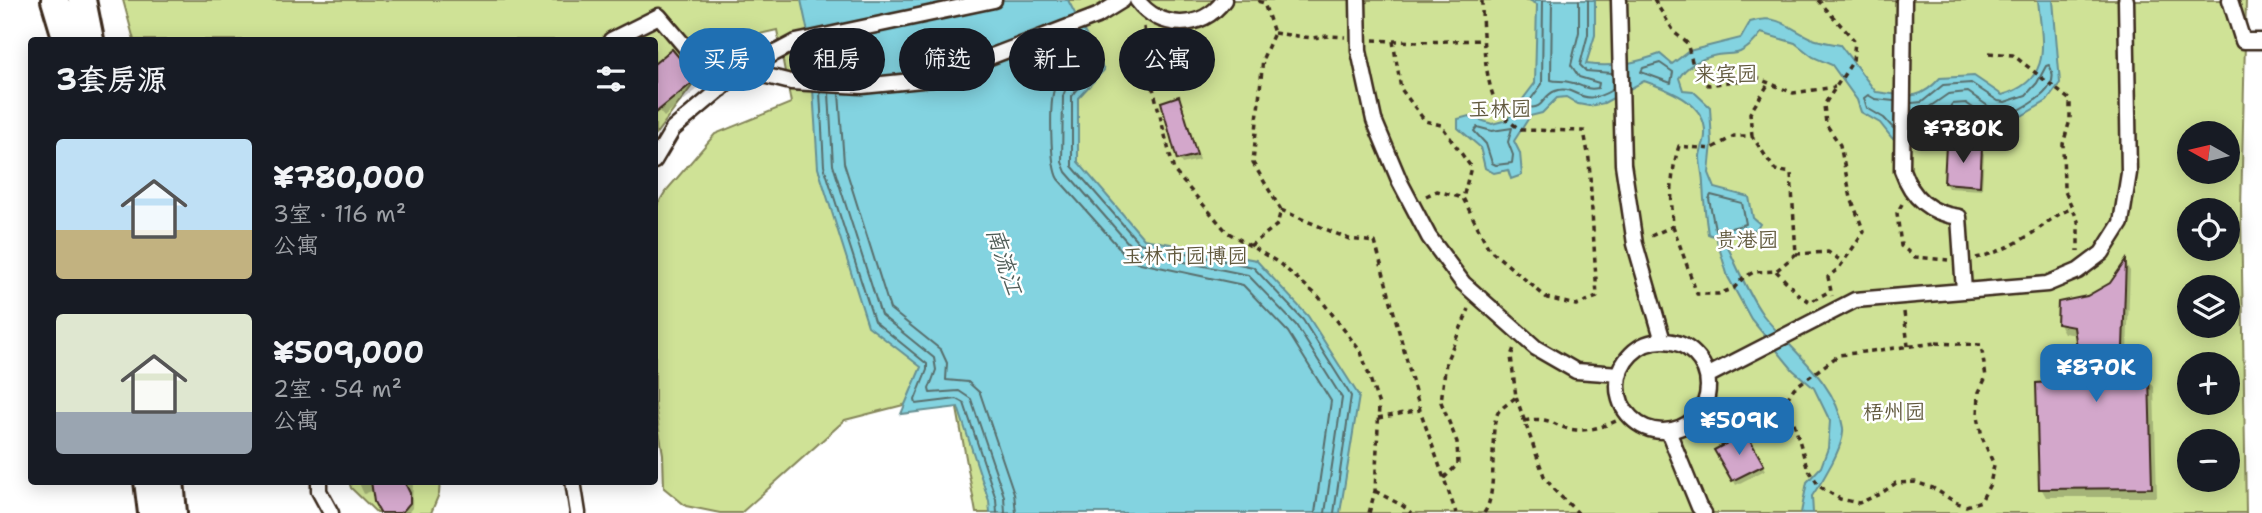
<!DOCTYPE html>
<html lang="zh">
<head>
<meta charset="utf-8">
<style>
	:root { --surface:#171b24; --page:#20242c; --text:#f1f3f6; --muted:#9ea1a6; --accent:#1f6fb2 }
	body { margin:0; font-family:"Shantell Sans","LXGW WenKai TC",sans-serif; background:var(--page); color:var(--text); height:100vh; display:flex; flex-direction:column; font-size:26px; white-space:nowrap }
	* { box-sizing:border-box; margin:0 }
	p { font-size:23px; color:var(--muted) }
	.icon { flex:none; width:38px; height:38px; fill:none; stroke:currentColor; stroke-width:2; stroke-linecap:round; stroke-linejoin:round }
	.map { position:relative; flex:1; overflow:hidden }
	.panel { position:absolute; left:28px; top:37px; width:630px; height:448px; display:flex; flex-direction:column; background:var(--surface); border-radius:7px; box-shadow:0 4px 18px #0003 }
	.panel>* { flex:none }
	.hud { position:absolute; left:679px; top:28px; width:665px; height:63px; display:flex; gap:14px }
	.needle { width:46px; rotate:278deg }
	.buttons { position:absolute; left:2177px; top:121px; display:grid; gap:14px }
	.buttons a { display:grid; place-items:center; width:63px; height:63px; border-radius:50%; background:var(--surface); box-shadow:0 4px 18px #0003; font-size:35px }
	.price { position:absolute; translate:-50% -60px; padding:0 16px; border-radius:14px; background:var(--accent); color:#fff; font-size:23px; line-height:46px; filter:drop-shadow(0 2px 4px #0008) }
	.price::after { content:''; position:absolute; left:50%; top:42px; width:21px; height:16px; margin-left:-10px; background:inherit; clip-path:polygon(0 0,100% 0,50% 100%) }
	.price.current { background:#222; color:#fff }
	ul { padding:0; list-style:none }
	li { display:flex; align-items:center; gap:21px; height:175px; padding:0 28px }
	li span { display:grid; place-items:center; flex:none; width:196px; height:140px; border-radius:7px; color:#555 }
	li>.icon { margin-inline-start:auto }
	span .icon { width:84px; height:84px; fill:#fffc; stroke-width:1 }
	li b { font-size:30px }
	h2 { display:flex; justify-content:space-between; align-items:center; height:84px; padding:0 28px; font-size:30px }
	.chip { padding:0 24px; border-radius:32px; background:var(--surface); box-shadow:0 4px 18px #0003; font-size:24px; line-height:63px }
	.chip.current { background:var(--accent); color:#fff }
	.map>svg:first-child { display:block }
</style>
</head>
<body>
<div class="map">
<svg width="2262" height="513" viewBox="0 0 2262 513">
	<rect width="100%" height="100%" fill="#fff"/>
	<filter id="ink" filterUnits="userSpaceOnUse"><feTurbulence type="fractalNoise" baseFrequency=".0143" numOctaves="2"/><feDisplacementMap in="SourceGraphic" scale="14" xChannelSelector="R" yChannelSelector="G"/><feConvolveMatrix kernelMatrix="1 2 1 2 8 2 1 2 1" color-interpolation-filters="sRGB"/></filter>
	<g filter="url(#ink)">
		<path fill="#cfe296" stroke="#85865a" stroke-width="2" fill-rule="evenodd" d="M123,0H2246L2241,209L2246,513H976L954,392L845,420L741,513H720L686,506L664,488L663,454L655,406V209L665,192L715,134L791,103L777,30L751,36L719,50L655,135L654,40H134ZM2189,133H2228V172H2189ZM2189,210H2228V248H2189ZM2189,287H2228V326H2189ZM2189,364H2228V402H2189ZM2189,441H2228V480H2189Z
			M349,481H440L439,494L431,513H377L351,488Z"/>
		<path fill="#83d3e0" stroke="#668f92" stroke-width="2" d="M801,0H1068L1104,70L1078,98V162L1144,239L1256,260L1308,316L1359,396L1340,513H990L989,501L958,407L901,414L921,367L868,326L818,168L810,42Z
			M1529,0H1595V35L1586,64C1613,68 1635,63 1660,54L1672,64L1689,51L1741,38L1750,22C1778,13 1788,28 1813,39C1821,42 1831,43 1840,45L1876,92C1905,95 1918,103 1940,78L1974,76L2002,95C2054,80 2042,42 2038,0H2053L2060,83L2047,101L1998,130L1986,142L1919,137L1908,141L1892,138L1880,123L1861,112L1857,100L1832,65L1813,57L1795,43L1761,33C1756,41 1748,48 1740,52C1733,55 1725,53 1717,55C1703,58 1687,65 1679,78L1683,90L1693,91L1710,107L1712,143L1709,173L1715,188L1749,197L1753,218L1760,224L1757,229L1733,235L1726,243C1737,267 1748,294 1763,315C1790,350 1836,381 1843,428C1845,445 1822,482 1812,496L1813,513H1801L1807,482L1821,467L1828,448L1830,421L1814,388L1793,370L1751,319L1728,277L1716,237L1708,234C1705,215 1704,203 1703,184C1703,175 1700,166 1700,157C1700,150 1705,143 1705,135C1707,103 1669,90 1644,81L1604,103L1589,106L1578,104L1566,97L1557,98L1542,113L1530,116L1514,141L1520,153L1522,175L1511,179L1508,170L1494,173L1485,168L1480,147L1458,128V119L1469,116L1492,124L1507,120L1535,83L1537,4Z"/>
		<path fill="#0003" d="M696,80L700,87L664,117L654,105Z
			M1181,103L1199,160L1182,164L1179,159Z
			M1981,149L1984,154L1982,190L1948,188L1945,183Z
			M2126,264L2130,271L2126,379L2148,378L2154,387L2157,497H2046L2041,488L2080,382L2077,335L2064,333L2059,324L2088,298L2111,284Z
			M1745,435L1765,470L1736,485L1716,450Z
			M358,481H376L379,488L364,494Z
			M388,481H419L413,482L412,508L408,513H382Z"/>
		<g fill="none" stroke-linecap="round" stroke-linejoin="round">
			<path stroke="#586e6c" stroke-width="2" d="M1543,0L1542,84L1528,103L1529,107C1543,110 1543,95 1555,91C1576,83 1579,110 1612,90
				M1552,0L1551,80C1557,82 1562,80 1569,82C1581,84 1585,91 1598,88L1599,83L1579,77L1571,65L1579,32V0
				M1588,0V34L1580,65L1586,71L1612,73
				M1077,33L1095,68L1072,96V166L1139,243L1253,267L1303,320L1351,396L1334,513
				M1069,36L1084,67L1066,88L1063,96L1062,162L1066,172L1136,252L1248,275L1296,325L1342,398L1325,513
				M1059,40L1071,65C1066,73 1058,78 1055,87C1049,100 1050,167 1058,179L1131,261L1243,285L1288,332L1331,401L1315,513
				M1660,63L1673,72L1671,83L1641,72L1643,68Z
				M820,92L824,166L874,321L927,364V370L915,400L916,404L957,399L964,403L996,499L997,513
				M829,93L833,165L881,315L934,358L936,370L929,389L930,393L959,391L971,399L1004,496L1005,513
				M839,93L844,163L890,309L941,350L947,363L946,380L968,382L980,393L1014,493L1016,513
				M1966,103L1976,110V114L1947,112L1952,104Z
				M1911,123L1921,121L1979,126L1995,111L1968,92L1948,94L1925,110L1911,111
				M1477,127L1492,131L1512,128L1508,142L1513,155L1512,163L1496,165L1492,163L1486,144L1474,131Z
				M1894,129L1884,118L1867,108L1864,98L1868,95L1875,99L1894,101
				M1911,132L1920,130L1983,135C1987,131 1991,127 1996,123C2013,111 2067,93 2049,65L2046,66L2037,83L2026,95L2005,102L1998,101L1971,83L1943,85L1922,102L1912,103
				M1711,195L1742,203L1746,224L1731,228L1724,233L1715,229L1709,199Z"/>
		</g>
		<path fill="#d3a7cb" stroke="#3b2a1e" stroke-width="2" d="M672,49L697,79L654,114V64Z
			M1179,96L1197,155L1177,160L1161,102Z
			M1946,145L1982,147L1980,186L1944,183Z
			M2126,260L2122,377L2149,376L2152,488L2039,489L2036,383L2078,380V355L2074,327L2057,324L2058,302L2087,296L2110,283Z
			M1746,433L1764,465L1732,481L1714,450Z
			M371,481H404L410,493V503L404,510L400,513H380L374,502Z"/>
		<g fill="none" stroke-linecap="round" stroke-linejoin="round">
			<g stroke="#3b2a1e" stroke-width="19">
				<path id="pedestrian" d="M1137,0C1159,30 1202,31 1224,0
					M1358,0L1359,51L1374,120L1400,182L1429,237L1463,283L1536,348L1576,371L1620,374
					M1619,0L1623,164L1635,244L1663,341
					M1904,0L1902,170C1912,198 1929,213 1959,217L1964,291
					M2230,0L2243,41H2262
					M611,40L659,16L721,89
					M743,70L791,82L862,86L932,79L1097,16L1123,0
					M654,161L673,129L743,70L796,42L994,0
					M1618 386a45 45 0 1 1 90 0a45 45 0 1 1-90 0Z
					M1707,376L1855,300L2047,284L2078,271L2102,253L2121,223L2129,173L2126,0
					M1668,431L1699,507L1704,513
					M319,481V491L331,513
					M573,481L578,513"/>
			</g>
			<g stroke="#3b2a1e" stroke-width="32">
				<path id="secondary" d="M55,0L67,40
					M82,0L90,40
					M148,481L152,513
					M170,481L173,513"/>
			</g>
			<path stroke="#3b2a1e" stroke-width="3.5" stroke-dasharray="5 5" stroke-linecap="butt" d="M1654,0L1675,33L1687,43L1693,65L1708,85L1757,78L1793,93L1835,87
				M1818,0L1855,41L1853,61L1824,105L1826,124L1840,145L1851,198L1864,232L1839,268L1828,277L1832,296
				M1144,27L1149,72L1174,171L1227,232L1279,263L1319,297L1361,352L1379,405L1375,491L1369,513
				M1274,33L1312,38L1328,36L1345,37
				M1373,40L1418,42L1483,40
				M1393,41L1401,89L1425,121L1441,125L1471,167L1463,198
				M1989,53L2013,55L2070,100V120L2063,144L2064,189L2078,221V251
				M1752,136L1750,113L1769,83
				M1426,196L1437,191L1463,198L1489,249L1547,298L1576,305L1597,297L1589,159L1584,131L1521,130C1514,125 1506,120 1501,112C1484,88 1482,29 1482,0
				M1902,204L1897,213L1901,246L1915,257L1948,260
				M1281,210L1349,239L1375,242L1420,410L1456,513
				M1651,236L1673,226C1671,197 1670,174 1679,146L1711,149L1734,136H1752L1775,170L1791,173L1796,254L1776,271L1754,272L1743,278L1734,288L1718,294H1697L1673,226
				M1250,246L1277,225L1281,210L1253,163L1263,58L1274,33L1264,3L1254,0
				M1796,254L1828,252L1843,262
				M1976,258C1995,254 2018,243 2034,232C2049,222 2054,215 2073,208
				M1776,271L1798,294L1810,302L1830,291
				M1904,312L1908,346
				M1936,343L1981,345L1986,377L1979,392L1978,416L1982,437L1994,465L1990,484L1981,501L1966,506L1955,502L1933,488L1915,482L1896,483L1880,494L1859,503L1840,499L1819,486L1807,467L1787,399L1794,388L1839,355Z
				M1516,397L1544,476L1554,490L1578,513
				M1378,418L1420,410
				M1524,421C1553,415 1553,428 1576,430C1596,431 1612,423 1629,415
				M1444,478L1458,464L1457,442L1441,402L1446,362L1469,309
				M1375,491L1403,506L1411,513
				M1484,513C1500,492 1487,427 1499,411C1504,406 1511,401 1516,397L1511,356L1514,348"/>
			<use href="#pedestrian" stroke="#fff" stroke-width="14"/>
			<use href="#secondary" stroke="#fff" stroke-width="26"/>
		</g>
	</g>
	<g text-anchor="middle" stroke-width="5" stroke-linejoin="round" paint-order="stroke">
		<g font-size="21" fill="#60583c" stroke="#fff">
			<text x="1726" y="81">来宾园</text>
			<text x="1500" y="116">玉林园</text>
			<text x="1747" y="247">贵港园</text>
			<text x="1185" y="263">玉林市园博园</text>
			<text x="1894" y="419">梧州园</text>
		</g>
		<g font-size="23" font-style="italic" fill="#515d58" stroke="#fff">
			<text transform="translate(1005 261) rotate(72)" y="8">南流江</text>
		</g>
	</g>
</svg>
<div class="buttons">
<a><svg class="needle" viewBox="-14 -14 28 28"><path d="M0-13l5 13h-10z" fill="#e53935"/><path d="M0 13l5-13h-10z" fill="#9ea1a6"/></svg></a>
<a><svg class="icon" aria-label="locate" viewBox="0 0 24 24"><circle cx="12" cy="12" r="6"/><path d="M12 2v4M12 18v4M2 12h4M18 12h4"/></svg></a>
<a><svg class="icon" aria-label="layers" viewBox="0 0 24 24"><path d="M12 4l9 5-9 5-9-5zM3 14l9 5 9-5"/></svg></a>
<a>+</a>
<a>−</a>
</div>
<b class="price current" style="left:1963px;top:165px">¥780K</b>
<b class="price" style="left:2096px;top:404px">¥870K</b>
<b class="price" style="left:1739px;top:457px">¥509K</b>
<div class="hud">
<a class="chip current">买房</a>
<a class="chip">租房</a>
<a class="chip">筛选</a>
<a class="chip">新上</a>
<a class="chip">公寓</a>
</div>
<section class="panel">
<h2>3套房源<svg class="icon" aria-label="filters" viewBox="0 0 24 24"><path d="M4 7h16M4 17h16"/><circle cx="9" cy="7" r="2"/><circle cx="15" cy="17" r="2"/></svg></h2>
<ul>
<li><span style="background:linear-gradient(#bfe0f5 65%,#c2b280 0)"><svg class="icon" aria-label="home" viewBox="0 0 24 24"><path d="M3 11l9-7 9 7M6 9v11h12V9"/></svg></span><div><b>¥780,000</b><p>3室 · 116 m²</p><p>公寓</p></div></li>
<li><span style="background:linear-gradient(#dfe7d0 70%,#9aa5b1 0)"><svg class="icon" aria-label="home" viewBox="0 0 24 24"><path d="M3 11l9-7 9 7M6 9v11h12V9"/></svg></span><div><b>¥509,000</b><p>2室 · 54 m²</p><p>公寓</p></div></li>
</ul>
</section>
</div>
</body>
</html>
